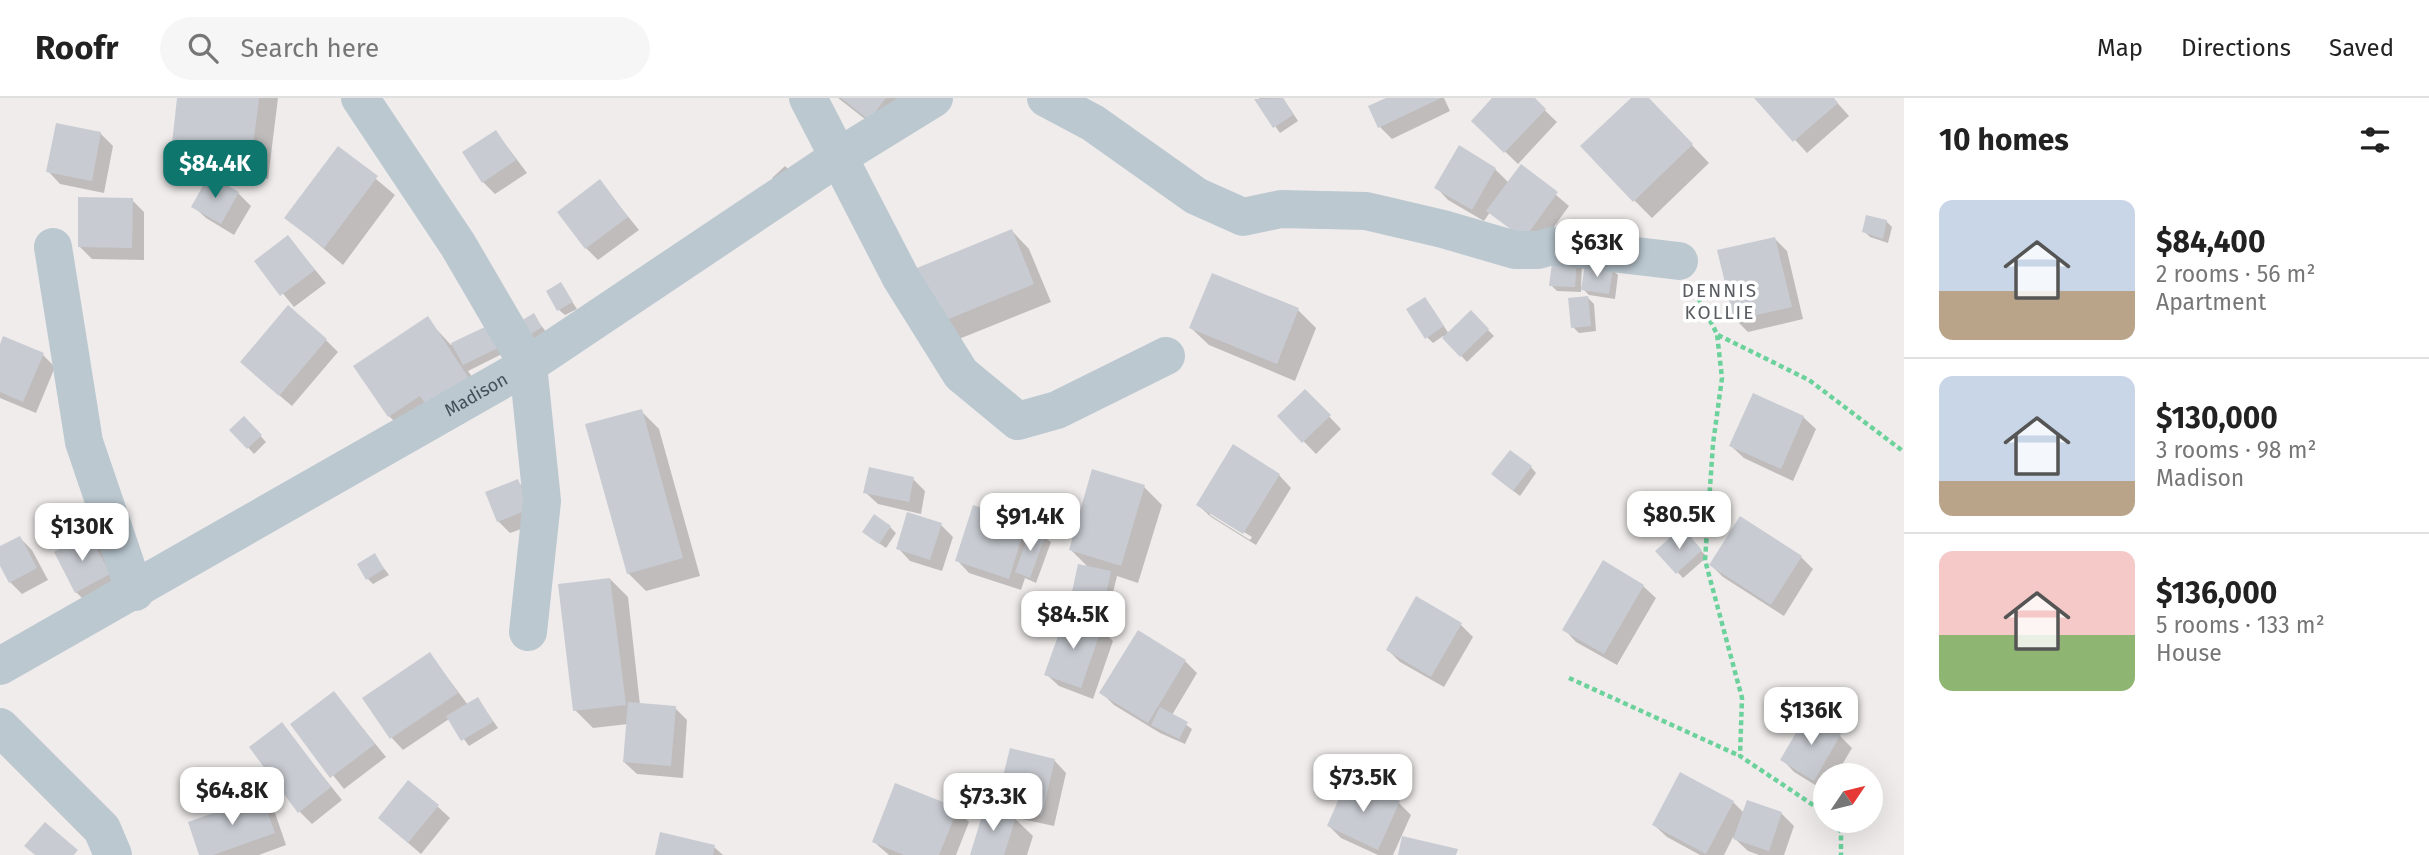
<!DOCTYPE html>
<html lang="en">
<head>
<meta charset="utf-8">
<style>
	:root { --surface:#fff; --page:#f6f6f6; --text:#222; --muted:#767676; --line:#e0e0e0; --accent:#0f766e }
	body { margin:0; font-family:"Fira Sans",sans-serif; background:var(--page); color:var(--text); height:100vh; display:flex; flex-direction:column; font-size:26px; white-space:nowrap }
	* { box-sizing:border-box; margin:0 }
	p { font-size:23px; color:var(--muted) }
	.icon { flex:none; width:38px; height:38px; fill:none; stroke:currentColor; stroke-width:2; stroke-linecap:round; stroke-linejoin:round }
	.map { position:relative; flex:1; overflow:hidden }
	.details { display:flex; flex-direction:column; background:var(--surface); width:525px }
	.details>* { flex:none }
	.needle { width:46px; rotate:55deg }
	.buttons { position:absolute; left:1813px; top:665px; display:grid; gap:14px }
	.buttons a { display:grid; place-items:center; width:70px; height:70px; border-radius:50%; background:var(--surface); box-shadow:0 7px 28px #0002; font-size:35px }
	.price { position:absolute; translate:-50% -60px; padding:0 16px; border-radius:14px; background:#fff; color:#222; font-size:23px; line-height:46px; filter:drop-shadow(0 2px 4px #0008) }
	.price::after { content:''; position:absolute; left:50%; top:42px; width:21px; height:16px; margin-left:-10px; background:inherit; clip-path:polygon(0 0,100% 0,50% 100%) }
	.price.active { background:var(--accent); color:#fff }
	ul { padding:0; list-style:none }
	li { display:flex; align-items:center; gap:21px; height:175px; padding:0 35px }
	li+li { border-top:2px solid var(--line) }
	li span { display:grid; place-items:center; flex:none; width:196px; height:140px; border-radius:14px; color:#555 }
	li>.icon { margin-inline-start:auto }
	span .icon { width:84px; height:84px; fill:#fffc; stroke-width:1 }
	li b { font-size:30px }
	h2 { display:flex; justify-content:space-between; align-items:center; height:84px; padding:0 35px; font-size:30px }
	header { display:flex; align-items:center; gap:42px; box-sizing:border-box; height:98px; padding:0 35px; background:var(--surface); border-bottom:2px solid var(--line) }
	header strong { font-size:33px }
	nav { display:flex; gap:38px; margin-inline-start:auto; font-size:24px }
	.search { width:490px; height:63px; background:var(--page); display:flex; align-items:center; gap:18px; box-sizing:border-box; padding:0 24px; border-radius:38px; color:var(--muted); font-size:26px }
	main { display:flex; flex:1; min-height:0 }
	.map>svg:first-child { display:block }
</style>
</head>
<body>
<header>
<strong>Roofr</strong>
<div class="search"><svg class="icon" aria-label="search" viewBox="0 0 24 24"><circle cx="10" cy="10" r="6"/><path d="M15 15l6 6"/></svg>Search here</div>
<nav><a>Map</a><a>Directions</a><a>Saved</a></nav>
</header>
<main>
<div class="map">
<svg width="1904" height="757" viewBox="0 0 1904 757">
	<rect width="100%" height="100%" fill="#f0ecec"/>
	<path fill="#0003" fill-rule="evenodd" d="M179,0H278L268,81L190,71L173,53Z
		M838,0H917L888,39Z
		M1260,0H1283L1298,23L1280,35L1257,2Z
		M1390,0H1444L1450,13L1392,41L1380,29Z
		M1494,0H1532L1557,24L1518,66L1473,23Z
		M1633,0H1647L1709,65L1652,120L1634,102Z
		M1757,0H1833L1849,18L1807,55Z
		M496,34L527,75L495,96L483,84Z
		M100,35L113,48L104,95L60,86L48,73Z
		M339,50L395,97L343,167L286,119Z
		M1460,50L1495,71L1509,85L1522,68L1569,108L1537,152L1490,114L1484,123L1448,102L1436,89Z
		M785,68L801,83L787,96L772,80Z
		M210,79L238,95L251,108L234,137L206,120L193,108Z
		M600,84L639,132L598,162L586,150Z
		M132,102L144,114V162L92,161L79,148Z
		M1886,123L1892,129L1888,145L1870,139L1864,133Z
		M1012,133L1029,151L1051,204L954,243L914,173Z
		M288,139L326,185L294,209L256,163Z
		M1775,141L1787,153L1803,221L1748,234L1735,221Z
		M1555,159L1582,166L1581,189L1612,171L1618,177L1615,201L1589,197L1581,189V194L1557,193L1551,187Z
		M1212,177L1298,212L1316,230L1295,283L1209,247L1191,230Z
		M561,187L577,211L565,217L559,212Z
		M1588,200L1594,206L1596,233L1579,235L1573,229Z
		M1430,207L1449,236L1471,215L1494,238L1467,264L1443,238L1433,245L1427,239Z
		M533,217L547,235L527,248Z
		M427,221L451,247L488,229L504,255L468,273L489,303L407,336L389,318Z
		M326,242L338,254L292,308L254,276Z
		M0,250L43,257L55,269L36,315L0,300Z
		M1305,293L1341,331L1316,356L1279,318Z
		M641,313L659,331L700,478L646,493L628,475Z
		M1803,319L1816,331L1793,383L1744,360L1731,348Z
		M244,320L266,344L254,356L232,332Z
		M1234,349L1279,377L1291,390L1256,447L1211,419L1198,407ZM1210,413L1252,439L1250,442L1210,417Z
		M1531,369L1536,375L1520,398L1499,382Z
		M913,381L925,393L921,416L878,406L865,394Z
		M517,383L530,396L541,424L510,435L498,423Z
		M1144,389L1162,407L1138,485L1117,478L1110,507L1080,499L1074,493L1089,470L1071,452Z
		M1025,426L1051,444L1036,485L1025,480L1021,492L969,475L957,462Z
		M941,427L953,439L942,473L910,463L898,450Z
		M890,429L896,435L886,450L870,439Z
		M1682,432L1707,459L1683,480L1658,453Z
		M89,438L101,450L121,489L88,506L76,494Z
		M20,440L32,452L48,482L22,496L10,484L0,464V450Z
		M374,457L389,477L373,486L368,481Z
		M1801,459L1813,471L1784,518L1723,479L1711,467Z
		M1603,464L1643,488L1656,500L1617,567L1576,544L1564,531Z
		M610,481L628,499L640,607L675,610L687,622L683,680L637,676L624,664L628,626L593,630L575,612Z
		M1417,501L1461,527L1473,539L1444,589L1400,564L1388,552Z
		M1101,531L1113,543L1093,601L1059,588L1046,576Z
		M430,556L468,607L478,601L498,630L469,648L449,621L403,652L391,639Z
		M1185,563L1197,575L1172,617L1192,631L1185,646L1160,635L1114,607L1102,595Z
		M334,595L386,659L344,691L292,626Z
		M1808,618L1840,638L1852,650L1836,677H1825V693L1794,674L1782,661Z
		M281,626L342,702L312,726L300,714Z
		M1054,662L1066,675L1054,728L1013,719L1033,738L1027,757H972L1012,719L998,706Z
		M261,700L274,712L286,747L259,757H201Z
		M1733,704L1744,715L1748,704L1782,716L1794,728L1784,757H1759L1748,753L1733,739L1724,757H1700L1667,739L1654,727Z
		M1399,705L1411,717L1393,757H1378L1341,740L1329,728Z
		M437,708L450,720L421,756L393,732Z
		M957,712L969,724L956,757H889L874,744Z
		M714,749L723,757H657Z"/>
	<path fill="#c8ccd2" d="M177,0H259L251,64L171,54Z
		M841,0H886L869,22Z
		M1283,0L1293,17L1273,30L1254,1Z
		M1386,0H1441L1378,30L1368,8Z
		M1492,0H1535L1546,11L1504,55L1471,23Z
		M1631,0H1649L1693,46L1633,104L1580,48Z
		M1754,0H1834L1838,5L1793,44Z
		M56,25L101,34L92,83L46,74Z
		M496,32L516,62L482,85L462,54Z
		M1459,47L1496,70L1472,112L1434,90Z
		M338,48L378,78L324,150L284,120Z
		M1521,66L1558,94L1524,141L1486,113Z
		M209,77L239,94L221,126L191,109Z
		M600,81L628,119L585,151L557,114Z
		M78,99L133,100L132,150L78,149Z
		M1866,117L1887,122L1883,141L1862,134Z
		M1012,131L1034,186L934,227L912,172Z
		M288,137L315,172L280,198L254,163Z
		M1775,139L1792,209L1734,222L1717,152Z
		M1553,157L1577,159L1575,189L1549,188Z
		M1585,166L1613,169L1609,196L1581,192Z
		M1212,175L1299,210L1277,266L1189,230Z
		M561,184L573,204L557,213L546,193Z
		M1588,198L1591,228L1571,230L1568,200Z
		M1425,199L1444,228L1425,241L1406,211Z
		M288,207L327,241L279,298L240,264Z
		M1471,212L1489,231L1460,259L1442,240Z
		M534,215L542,229L520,243L511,229Z
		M428,218L472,285L430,313L420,298L388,319L353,268Z
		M489,227L500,249L463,267L451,245Z
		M3,238L44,255L23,304L0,294V246Z
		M1305,291L1331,317L1302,345L1277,318Z
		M1753,295L1804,318L1781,371L1729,348Z
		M642,311L683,460L627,476L585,326Z
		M244,318L262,337L247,351L229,332Z
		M1233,346L1280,376L1243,436L1196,407Z
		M1510,352L1532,368L1513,393L1491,376Z
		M869,369L914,379L909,404L863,395Z
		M1092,371L1145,387L1121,468L1069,452Z
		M518,381L530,411L497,424L485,394Z
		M973,407L1026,425L1009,481L955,463Z
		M907,414L942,425L930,462L896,451Z
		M874,416L891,428L879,446L862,434Z
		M1740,418L1802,458L1771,507L1709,467Z
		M1682,429L1702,452L1676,476L1655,453Z
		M1031,431L1046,436L1030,480L1015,474Z
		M89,435L110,476L75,495L54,454Z
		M20,438L37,470L9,485L0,468V448Z
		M375,455L384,471L366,482L357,466Z
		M1603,462L1644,487L1604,556L1562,532Z
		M1078,466L1111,473L1105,502L1072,494Z
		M610,480L626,607L573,613L558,486Z
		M1416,498L1462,525L1431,579L1386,552Z
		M1066,516L1102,529L1081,590L1044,577Z
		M1138,532L1186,562L1148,625L1099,595Z
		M430,554L458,595L390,641L362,600Z
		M334,593L375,646L330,680L290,626Z
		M478,599L493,624L461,643L446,618Z
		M628,604L676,608L671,668L623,664Z
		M1160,609L1188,624L1179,641L1151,627Z
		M1807,616L1841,636L1814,683L1780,662Z
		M282,624L331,689L298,715L249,649Z
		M1010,650L1055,661L1042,717L996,706Z
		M1680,674L1734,703L1706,756L1652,727Z
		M1348,680L1400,703L1378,752L1327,728Z
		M408,682L439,707L408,745L378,720Z
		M895,685L958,710L939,757H904L872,744Z
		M262,698L275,735L213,757H199L188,724Z
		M1747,702L1782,714L1769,753L1733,741Z
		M985,708L1016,719L1004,757H970Z
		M45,724L78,752L74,757H35L24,748Z
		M660,734L715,747L713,757H655Z
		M1402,738L1458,751L1456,757H1398Z"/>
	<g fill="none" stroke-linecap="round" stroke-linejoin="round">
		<path stroke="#6cd29b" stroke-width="4.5" stroke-dasharray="5 3.5" stroke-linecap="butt" d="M1694,192L1717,236L1722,280L1713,346L1705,462L1742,600L1740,658L1825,715
			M1718,237L1809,282L1904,354
			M1569,580L1740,658
			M1833,723L1841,734V757"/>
		<g stroke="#bbc8d0" stroke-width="38">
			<path d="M360,0L458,147L528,267L542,403L528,534"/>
			<path d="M808,0L901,180L961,276L1018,323L1057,312L1166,258"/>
			<path d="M1046,0L1093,25L1196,98L1243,119L1281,111L1366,113L1443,131L1515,152H1538L1552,148L1679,163"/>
			<path d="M53,149L84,344L135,494"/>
			<path id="s1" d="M0,568L528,267L840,58L934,0"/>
			<path d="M0,629L102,731L113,757"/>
		</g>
	</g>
	<g text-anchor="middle" stroke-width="7" stroke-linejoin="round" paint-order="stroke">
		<g font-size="18" fill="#43515b" stroke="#fff">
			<text dy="6" stroke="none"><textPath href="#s1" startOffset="548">Madison</textPath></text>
		</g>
		<g font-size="19" letter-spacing="2" fill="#595d62" stroke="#fff">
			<text x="1720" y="199">DENNIS<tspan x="1720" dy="22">KOLLIE</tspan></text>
		</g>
	</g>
</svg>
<div class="buttons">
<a><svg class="needle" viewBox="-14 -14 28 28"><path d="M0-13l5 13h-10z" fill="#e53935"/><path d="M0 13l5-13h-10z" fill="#767676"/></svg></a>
</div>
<b class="price active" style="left:215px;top:102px">$84.4K</b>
<b class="price" style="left:1597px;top:181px">$63K</b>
<b class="price" style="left:1679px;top:453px">$80.5K</b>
<b class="price" style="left:1030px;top:455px">$91.4K</b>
<b class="price" style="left:82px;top:465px">$130K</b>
<b class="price" style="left:1073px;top:553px">$84.5K</b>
<b class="price" style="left:1811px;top:649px">$136K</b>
<b class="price" style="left:1363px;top:716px">$73.5K</b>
<b class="price" style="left:232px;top:729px">$64.8K</b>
<b class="price" style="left:993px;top:735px">$73.3K</b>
</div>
<section class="details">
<h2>10 homes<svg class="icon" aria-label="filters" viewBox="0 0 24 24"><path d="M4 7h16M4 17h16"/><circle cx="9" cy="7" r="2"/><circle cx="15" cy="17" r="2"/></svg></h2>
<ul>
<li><span style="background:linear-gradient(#c9d6e8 65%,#b9a48a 0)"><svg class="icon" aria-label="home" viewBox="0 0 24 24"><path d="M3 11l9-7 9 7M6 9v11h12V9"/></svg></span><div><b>$84,400</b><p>2 rooms · 56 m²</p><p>Apartment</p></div></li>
<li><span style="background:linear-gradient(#c9d6e8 75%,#b9a48a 0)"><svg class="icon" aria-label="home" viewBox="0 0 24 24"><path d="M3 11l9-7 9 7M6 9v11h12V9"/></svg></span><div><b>$130,000</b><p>3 rooms · 98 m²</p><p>Madison</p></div></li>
<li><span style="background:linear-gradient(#f6c9c9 60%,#8fb573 0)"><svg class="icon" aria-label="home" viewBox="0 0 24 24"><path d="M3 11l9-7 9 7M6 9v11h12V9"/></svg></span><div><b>$136,000</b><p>5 rooms · 133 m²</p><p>House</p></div></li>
</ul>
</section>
</main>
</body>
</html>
